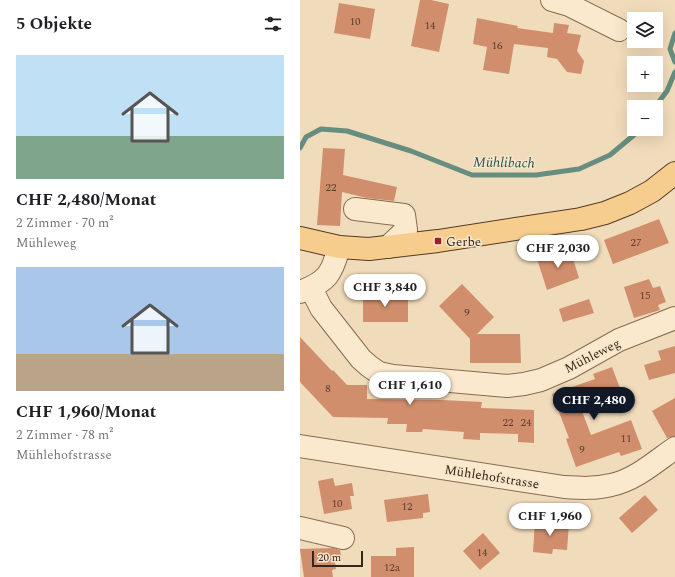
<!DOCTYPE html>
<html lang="de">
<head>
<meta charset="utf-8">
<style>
	:root { --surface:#fff; --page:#f6f6f6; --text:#202124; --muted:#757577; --accent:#111827 }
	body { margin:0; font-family:Spectral,serif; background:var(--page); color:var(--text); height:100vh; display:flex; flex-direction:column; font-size:15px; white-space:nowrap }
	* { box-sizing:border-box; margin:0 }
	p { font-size:13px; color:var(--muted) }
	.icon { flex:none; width:22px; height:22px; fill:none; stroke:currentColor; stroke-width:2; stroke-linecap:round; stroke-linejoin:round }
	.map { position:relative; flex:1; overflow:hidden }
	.sheet { display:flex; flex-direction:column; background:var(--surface); width:300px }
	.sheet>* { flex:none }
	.controls { position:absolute; left:327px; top:12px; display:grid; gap:8px }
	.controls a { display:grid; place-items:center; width:36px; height:36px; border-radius:0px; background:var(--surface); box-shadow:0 4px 16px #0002; font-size:20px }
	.scale { position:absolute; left:12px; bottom:10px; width:51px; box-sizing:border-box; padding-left:4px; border:2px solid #35251a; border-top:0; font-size:11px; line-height:14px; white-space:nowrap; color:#35251a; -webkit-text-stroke:3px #f7e6ca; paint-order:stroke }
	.price { position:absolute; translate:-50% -34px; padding:0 9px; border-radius:14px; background:#fff; color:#222; font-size:13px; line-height:26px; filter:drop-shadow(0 1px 2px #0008) }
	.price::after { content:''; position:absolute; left:50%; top:24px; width:12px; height:9px; margin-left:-6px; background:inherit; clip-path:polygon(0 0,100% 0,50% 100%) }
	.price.active { background:var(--accent); color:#fff }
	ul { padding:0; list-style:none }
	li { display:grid; align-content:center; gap:8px; height:212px; padding:0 16px }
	li span { display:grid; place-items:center; height:124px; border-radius:0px; color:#555 }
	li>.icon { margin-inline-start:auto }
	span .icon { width:72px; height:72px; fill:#fffc; stroke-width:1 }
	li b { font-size:17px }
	h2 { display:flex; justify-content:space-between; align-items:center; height:48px; padding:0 16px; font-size:17px }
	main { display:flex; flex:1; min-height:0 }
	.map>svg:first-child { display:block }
</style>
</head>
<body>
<main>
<section class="sheet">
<h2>5 Objekte<svg class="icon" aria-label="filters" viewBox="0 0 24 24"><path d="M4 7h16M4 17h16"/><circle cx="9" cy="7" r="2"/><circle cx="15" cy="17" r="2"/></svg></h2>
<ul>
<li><span style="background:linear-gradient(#bfe0f5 65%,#7fa58c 0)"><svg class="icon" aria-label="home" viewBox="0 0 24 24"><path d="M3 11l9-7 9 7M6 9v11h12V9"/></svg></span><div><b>CHF 2,480/Monat</b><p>2 Zimmer · 70 m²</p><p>Mühleweg</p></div></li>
<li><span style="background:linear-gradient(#a9c7e8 70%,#b9a48a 0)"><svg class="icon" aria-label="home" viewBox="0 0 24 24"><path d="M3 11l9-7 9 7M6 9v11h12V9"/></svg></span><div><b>CHF 1,960/Monat</b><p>2 Zimmer · 78 m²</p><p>Mühlehofstrasse</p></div></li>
</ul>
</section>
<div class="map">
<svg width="375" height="577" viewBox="0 0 375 577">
	<rect width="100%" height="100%" fill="#f0dbba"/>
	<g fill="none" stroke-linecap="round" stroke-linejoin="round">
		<path stroke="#668d80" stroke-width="5" d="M375,33L370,49L375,62
			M355,107L367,91L375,72
			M0,148L6,137L21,129L47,131L111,151L172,175H236L279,169L310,155L334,135L338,129"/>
	</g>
	<path fill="#d08e6d" d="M120,0H131L149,4L139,52L111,46Z
		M39,3L75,9L70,39L34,33Z
		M177,18L218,26L217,28L253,33L254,23L269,25L267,33L281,35L277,51L284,61L281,74L267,72L257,59L247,57L248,48L214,44L209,74L183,70L187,47L173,44Z
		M23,148L45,149L43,175L97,187L94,201L67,198L42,192L40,226L17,225Z
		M359,219L369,243L313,264L304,240Z
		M270,249L279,278L247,290L237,259Z
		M349,279L353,288L360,286L366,302L358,305L360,310L334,318L324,287Z
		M162,284L194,317L177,334H220L221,363H170V339L139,306Z
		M63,293L108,294V322H63Z
		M289,299L294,313L263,322L259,309Z
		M0,337L32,371L33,370L47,385H67V399L142,400L182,402L181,408L234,410V443L218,442V434L180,433V440L163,439L164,432L123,429L122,432H106L107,424H87L88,418L33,417L0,382Z
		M375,346V373L349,380L344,365L361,360L358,351Z
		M312,367L321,391L280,406L291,435L331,420L342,449L321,456L319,452L276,467L266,439L269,438L252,394L295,379L293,374Z
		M375,398V436L367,438L352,411Z
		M33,478L35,486L52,483L54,496H50L52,509L24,514L18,481Z
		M128,494L130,512L123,513V518L87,522L84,500Z
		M345,495L358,510L332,533L319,518Z
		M235,521L269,524L267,550L253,549L252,554L233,552Z
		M183,533L200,553L180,570L163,551Z
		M114,547V577H71V556H96V548Z
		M33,548L40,550L42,561L35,562L36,569L32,570L33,577H4L0,549Z"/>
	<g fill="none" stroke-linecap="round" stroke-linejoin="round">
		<g stroke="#876b54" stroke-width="24">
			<path id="minor" d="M252,0L269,5L319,30
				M55,209L104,215L106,230L88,247
				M11,288L21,308L61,359L69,366L79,373L93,376L207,386L224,384L241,380L269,368L319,340L375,318
				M0,292C27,282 32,274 39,247
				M0,446L264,487C280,488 295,489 311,485C335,480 355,462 375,448
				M0,528L43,538"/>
		</g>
		<g stroke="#543929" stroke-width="24">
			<path id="major" d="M0,238L39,247L69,249L138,241L281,219L305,213L330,203L352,191L375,173"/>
		</g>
		<use href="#minor" stroke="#fbe9cd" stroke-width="22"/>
		<use href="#major" stroke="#f7cd8e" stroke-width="22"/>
	</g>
	<rect fill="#99212c" stroke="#f7e6ca" stroke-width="1.5" x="134" y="237" width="8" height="8" rx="2"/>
	<g text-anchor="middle" stroke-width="3" stroke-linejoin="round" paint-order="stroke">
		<g font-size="11" fill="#5c3f2f">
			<text x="55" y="25">10</text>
			<text x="130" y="29">14</text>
			<text x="197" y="49">16</text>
			<text x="31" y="191">22</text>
			<text x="336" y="246">27</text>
			<text x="345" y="299">15</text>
			<text x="167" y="316">9</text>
			<text x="28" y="392">8</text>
			<text x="208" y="426">22</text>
			<text x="226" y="426">24</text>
			<text x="326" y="442">11</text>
			<text x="282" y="453">9</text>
			<text x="37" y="507">10</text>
			<text x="107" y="510">12</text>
			<text x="182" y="556">14</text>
			<text x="92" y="571">12a</text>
		</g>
		<g font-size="13" fill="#35251a" stroke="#f7e6ca" text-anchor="start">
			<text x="146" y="246">Gerbe</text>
		</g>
		<g font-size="13" fill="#35251a" stroke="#f7e6ca">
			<text transform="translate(292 355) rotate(-27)" y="5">Mühleweg</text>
			<text transform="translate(192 476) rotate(9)" y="5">Mühlehofstrasse</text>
		</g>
		<g font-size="14" font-style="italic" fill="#28564f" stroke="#f7e6ca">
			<text transform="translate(204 162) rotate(1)" y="5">Mühlibach</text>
		</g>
	</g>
</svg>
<div class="controls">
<a><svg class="icon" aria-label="layers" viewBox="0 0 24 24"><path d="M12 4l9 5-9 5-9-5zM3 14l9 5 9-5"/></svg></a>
<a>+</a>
<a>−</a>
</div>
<div class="scale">20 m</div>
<b class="price" style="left:258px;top:269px">CHF 2,030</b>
<b class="price" style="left:85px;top:308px">CHF 3,840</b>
<b class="price" style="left:110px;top:406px">CHF 1,610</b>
<b class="price active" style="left:294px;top:421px">CHF 2,480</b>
<b class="price" style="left:250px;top:537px">CHF 1,960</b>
</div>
</main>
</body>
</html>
